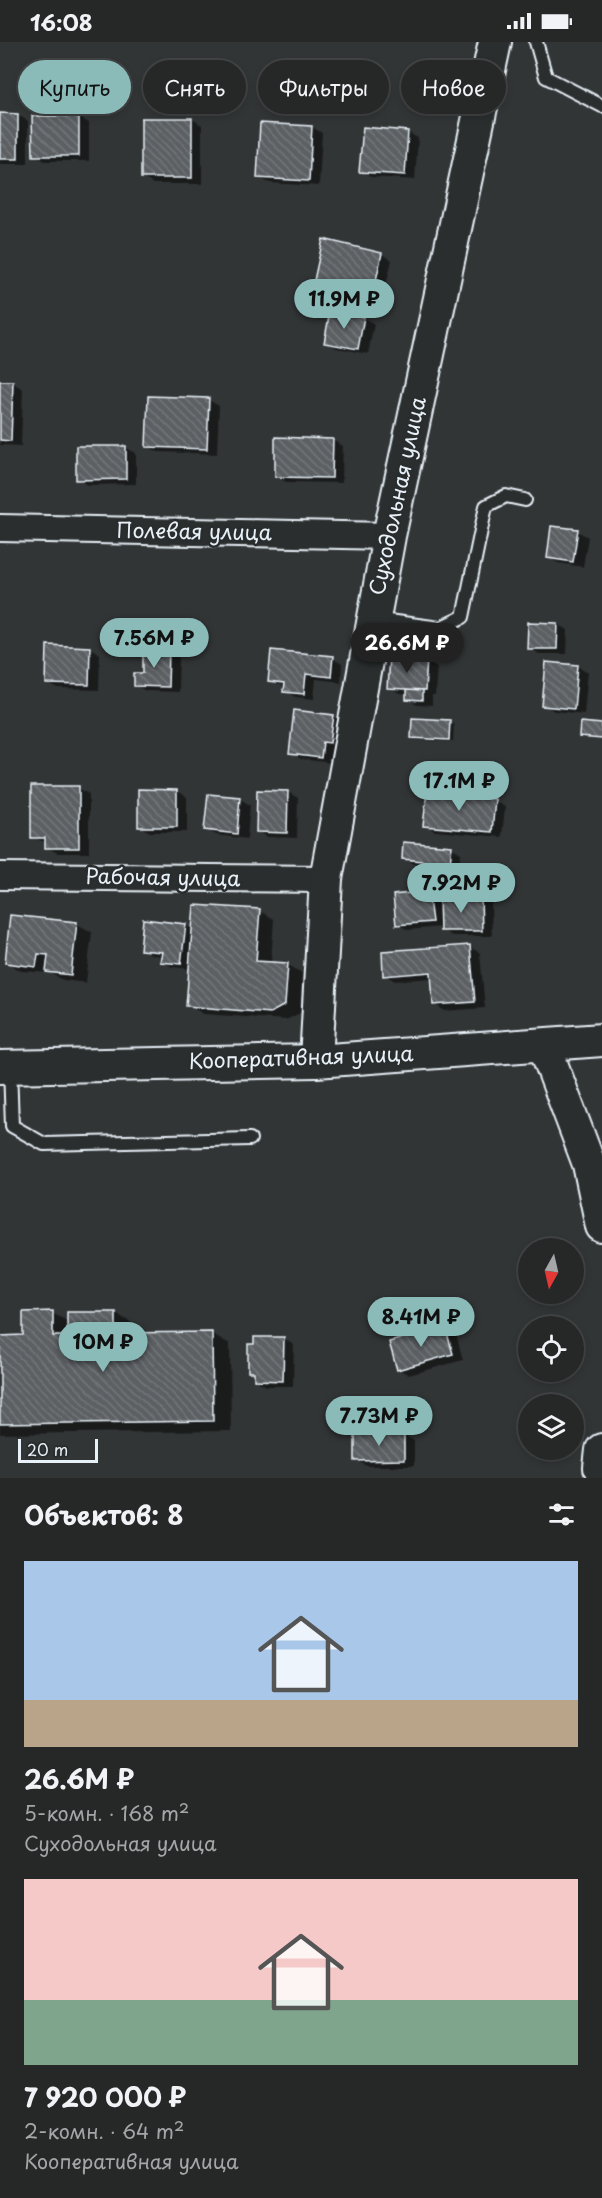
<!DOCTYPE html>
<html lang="ru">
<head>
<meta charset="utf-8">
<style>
	:root { --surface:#262828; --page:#2e3030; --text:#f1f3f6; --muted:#a4a6a8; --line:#424445; --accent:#8bbbb9 }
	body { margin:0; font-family:"Playpen Sans",sans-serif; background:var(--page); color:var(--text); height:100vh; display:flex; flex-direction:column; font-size:22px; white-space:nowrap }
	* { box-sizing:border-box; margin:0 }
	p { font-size:20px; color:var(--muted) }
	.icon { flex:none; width:33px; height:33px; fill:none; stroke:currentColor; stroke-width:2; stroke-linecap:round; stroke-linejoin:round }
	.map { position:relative; height:1436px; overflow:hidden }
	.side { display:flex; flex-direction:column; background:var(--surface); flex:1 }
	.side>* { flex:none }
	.top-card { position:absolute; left:18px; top:18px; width:567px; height:54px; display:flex; gap:12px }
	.needle { width:39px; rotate:188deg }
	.fabs { position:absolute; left:518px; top:1196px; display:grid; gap:12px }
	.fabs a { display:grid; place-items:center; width:66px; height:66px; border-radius:50%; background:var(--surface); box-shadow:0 3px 9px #0003,0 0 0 2px var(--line); font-size:30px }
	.scale { position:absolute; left:18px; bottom:15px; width:80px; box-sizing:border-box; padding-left:6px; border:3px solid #e8f1f8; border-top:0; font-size:16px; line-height:21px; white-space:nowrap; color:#e8f1f8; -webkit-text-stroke:4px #2a2d2e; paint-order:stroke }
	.price { position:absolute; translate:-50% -51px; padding:0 14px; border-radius:21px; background:var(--accent); color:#111; font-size:20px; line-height:39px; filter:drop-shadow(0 2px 3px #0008) }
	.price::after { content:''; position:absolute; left:50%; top:36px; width:18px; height:14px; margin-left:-9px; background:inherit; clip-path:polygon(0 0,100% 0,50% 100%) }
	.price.on { background:#222; color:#fff }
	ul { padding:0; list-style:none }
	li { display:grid; align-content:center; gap:12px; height:318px; padding:0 24px }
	li span { display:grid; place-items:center; height:186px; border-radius:0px; color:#555 }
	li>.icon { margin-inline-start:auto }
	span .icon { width:108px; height:108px; fill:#fffc; stroke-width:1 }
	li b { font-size:26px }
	h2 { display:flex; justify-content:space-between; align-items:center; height:72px; padding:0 24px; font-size:26px }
	.tag { padding:0 21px; border-radius:27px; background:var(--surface); box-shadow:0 3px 9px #0003,0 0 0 2px var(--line); font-size:21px; line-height:54px }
	.tag.on { background:var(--accent); color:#111 }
	.status { display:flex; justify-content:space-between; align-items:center; height:42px; padding:0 30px; background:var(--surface); direction:ltr }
	.status svg { height:16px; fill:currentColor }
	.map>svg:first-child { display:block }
</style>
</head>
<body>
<div class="status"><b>16:08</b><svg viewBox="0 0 49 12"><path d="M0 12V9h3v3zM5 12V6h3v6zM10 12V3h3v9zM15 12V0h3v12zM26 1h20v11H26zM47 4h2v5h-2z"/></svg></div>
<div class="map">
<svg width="602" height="1436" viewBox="0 0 602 1436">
	<defs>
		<pattern id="building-back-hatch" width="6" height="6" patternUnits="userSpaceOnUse" patternTransform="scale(1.5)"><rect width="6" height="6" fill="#5c6063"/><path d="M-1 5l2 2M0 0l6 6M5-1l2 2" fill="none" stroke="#73777a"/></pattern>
	</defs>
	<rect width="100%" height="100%" fill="#323536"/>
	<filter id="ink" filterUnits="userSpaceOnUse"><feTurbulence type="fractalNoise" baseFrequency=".0167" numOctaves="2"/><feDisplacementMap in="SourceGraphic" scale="12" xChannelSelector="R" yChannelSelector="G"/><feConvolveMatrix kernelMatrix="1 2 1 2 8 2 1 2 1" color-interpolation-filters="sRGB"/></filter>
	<g filter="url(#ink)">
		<path fill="#0007" d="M0,73H18L28,79V122H0Z
			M79,75L89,81V119H45L34,113Z
			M192,77L202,83V142H153L143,136Z
			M312,85L322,91L319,144L269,141L259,135Z
			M407,90L418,96L415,138L371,135L361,129Z
			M382,212L392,218L382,261L325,248L314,242Z
			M364,276L374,282L368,312L336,306L326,300Z
			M0,340L13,341L23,347L21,404L0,403Z
			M149,356L209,358L219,364L217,412L158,410L147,404Z
			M332,398L343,404L342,441L286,440L276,434Z
			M125,405L136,411V442L88,443L78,437Z
			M577,489L588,495L583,525L558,521L548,515Z
			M558,582L568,588L567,612H539L529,606Z
			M90,606L100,612L99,648L58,647L47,641Z
			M168,610L179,616L178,650L146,649L135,643Z
			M332,616L342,622L341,640L316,637L314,657L295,655L285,649V646L269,639Z
			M426,619L437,625L435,654H432V664L417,663L407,657V653L399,652L389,646Z
			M578,624L588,630L584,672L554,669L544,663Z
			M333,674L344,680L340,706L333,705L331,721L301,717L291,711Z
			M449,679L454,682L453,700L418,698L413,695Z
			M602,683V698L580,694Z
			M78,746L89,752V811H57L47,805V801L32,795Z
			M177,749L187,755V790H150L139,784Z
			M288,750L298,756L297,796L267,795L257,789Z
			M209,754L240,757L250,763L247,797L216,793L206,787Z
			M495,759L505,765L502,795L435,789L424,783Z
			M451,805L461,811L459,836L444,834L434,828V824L414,822L403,816Z
			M428,851L441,858L481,855L491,861L492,894H452L442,888V885L408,888L397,882Z
			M259,869L274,877L271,921L287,922L302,931L300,971L286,978L203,972L188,963L190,927L172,925L162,919L163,914L152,913L141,907L185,883L193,888Z
			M77,882L92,890L86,941L63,938L51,931L21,929L6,920Z
			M470,905L480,911L485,966L445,969L435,963L433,936L395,939L385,933L383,911Z
			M52,1271L69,1280L115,1271L134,1282V1292L211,1291L230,1302L231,1389L0,1392V1295H25Z
			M445,1286L456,1292L463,1318L409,1333L398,1327Z
			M284,1297L294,1303L293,1344H266L255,1338V1333L249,1329Z
			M403,1393L414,1399V1424H367L356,1418Z"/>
		<path fill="url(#building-back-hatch)" stroke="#e8f1f8" stroke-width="1.5" d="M0,71L18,72V117H0Z
			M32,74H79V114H33Z
			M141,76H192V136H141Z
			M260,81L312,84L309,139L257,136Z
			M363,85L408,89L405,133L359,130Z
			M323,197L382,211L372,257L313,243Z
			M330,269L364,275L358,307L324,301Z
			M0,339H13L11,399L0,398Z
			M148,354L209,356L207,407L146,405Z
			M275,395L333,397L332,436L275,435Z
			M76,404H126V437L76,438Z
			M551,484L578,487L573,520L547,516Z
			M528,580L558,581L557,607H527Z
			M47,603L90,605L89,643L46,642Z
			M143,608H169L168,645L134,644V631H143Z
			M271,608L333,614L331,635L306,632L304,652L283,650L284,642L268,640Z
			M389,615L427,617L425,649L387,647Z
			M546,620L578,623L574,667L542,664Z
			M406,648L422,649V659L406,658Z
			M294,668L334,673L330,701L323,700L321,716L289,712Z
			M412,676L450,678L449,698L411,696Z
			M580,680L602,682V697L579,695Z
			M31,744H79V806H45V796H31Z
			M138,747L177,748V785H138Z
			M257,748L288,749L287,791L256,790Z
			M427,750L495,757L492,790L423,784Z
			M208,752L240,755L237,792L204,788Z
			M403,800L452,804L449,831L432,829L433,820L402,817Z
			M428,849L432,880L396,883L393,853Z
			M481,854L482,889H440L439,855Z
			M194,863L260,867L256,919L288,921L285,963L270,971L186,964Z
			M10,873L77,880L71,933L46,930L48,913L38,912L36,925L5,921Z
			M143,877L186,882L181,922L160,920L162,910L140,908Z
			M470,903L475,960L433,963L431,930L383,934L382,909Z
			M53,1269V1294H67V1270H116V1291L212,1290L213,1379L0,1382V1294L23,1293V1270Z
			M445,1284L453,1312L397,1328L389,1300Z
			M254,1295H284L283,1339L254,1338V1330H248V1302H254Z
			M355,1392H404V1418L355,1419Z"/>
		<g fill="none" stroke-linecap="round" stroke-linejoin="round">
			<g stroke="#e8f1f8" stroke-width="16">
				<path id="service" d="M536,0L546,35L602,64
					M373,577L440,586L463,575L486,464L506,454L525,458
					M10,1025L12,1084L44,1102L250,1097"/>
			</g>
			<g stroke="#e8f1f8" stroke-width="30">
				<path id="minor" d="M0,486L389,494
					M0,834L326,837"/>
			</g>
			<g stroke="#e8f1f8" stroke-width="36">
				<path id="tertiary" d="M544,1003L589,1122L602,1184
					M316,1019L326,837L389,494L495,0
					M0,1025L316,1019L602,998
					M600,1426L602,1408"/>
			</g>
			<use href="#service" stroke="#2a2d2e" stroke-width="12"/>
			<use href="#minor" stroke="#2a2d2e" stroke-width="26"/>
			<use href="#tertiary" stroke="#2a2d2e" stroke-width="32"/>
		</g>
	</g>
	<g text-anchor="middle" stroke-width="5" stroke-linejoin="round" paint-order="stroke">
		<g font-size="21" fill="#e8f1f8" stroke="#2a2d2e">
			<text transform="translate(398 454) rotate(-78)" y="7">Суходольная улица</text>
			<text transform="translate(194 490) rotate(1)" y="7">Полевая улица</text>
			<text transform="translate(163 836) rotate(1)" y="7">Рабочая улица</text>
			<text transform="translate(301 1016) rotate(-2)" y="7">Кооперативная улица</text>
		</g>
	</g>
</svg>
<div class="fabs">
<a><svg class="needle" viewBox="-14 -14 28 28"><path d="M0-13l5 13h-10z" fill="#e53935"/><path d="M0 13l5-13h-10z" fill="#a4a6a8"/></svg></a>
<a><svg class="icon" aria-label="locate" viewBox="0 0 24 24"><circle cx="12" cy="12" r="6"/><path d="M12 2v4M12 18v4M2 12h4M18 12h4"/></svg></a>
<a><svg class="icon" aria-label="layers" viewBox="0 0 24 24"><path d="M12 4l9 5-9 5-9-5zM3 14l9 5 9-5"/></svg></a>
</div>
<div class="scale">20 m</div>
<b class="price" style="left:344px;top:288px">11.9M ₽</b>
<b class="price" style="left:154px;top:627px">7.56M ₽</b>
<b class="price on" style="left:407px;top:632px">26.6M ₽</b>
<b class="price" style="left:459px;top:770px">17.1M ₽</b>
<b class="price" style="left:461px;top:872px">7.92M ₽</b>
<b class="price" style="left:421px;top:1306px">8.41M ₽</b>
<b class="price" style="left:103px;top:1331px">10M ₽</b>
<b class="price" style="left:379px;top:1405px">7.73M ₽</b>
<div class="top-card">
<a class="tag on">Купить</a>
<a class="tag">Снять</a>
<a class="tag">Фильтры</a>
<a class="tag">Новое</a>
</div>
</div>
<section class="side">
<h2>Объектов: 8<svg class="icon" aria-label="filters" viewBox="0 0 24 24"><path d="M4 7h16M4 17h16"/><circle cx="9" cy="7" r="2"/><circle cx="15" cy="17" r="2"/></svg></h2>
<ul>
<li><span style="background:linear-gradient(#a9c7e8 75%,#b9a48a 0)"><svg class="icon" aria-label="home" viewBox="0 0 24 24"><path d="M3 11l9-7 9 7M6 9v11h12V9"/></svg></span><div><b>26.6M ₽</b><p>5-комн. · 168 m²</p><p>Суходольная улица</p></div></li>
<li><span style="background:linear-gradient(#f6c9c9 65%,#7fa58c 0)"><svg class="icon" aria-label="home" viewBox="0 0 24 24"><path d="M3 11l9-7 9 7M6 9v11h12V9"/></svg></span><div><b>7 920 000 ₽</b><p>2-комн. · 64 m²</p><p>Кооперативная улица</p></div></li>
</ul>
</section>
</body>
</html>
